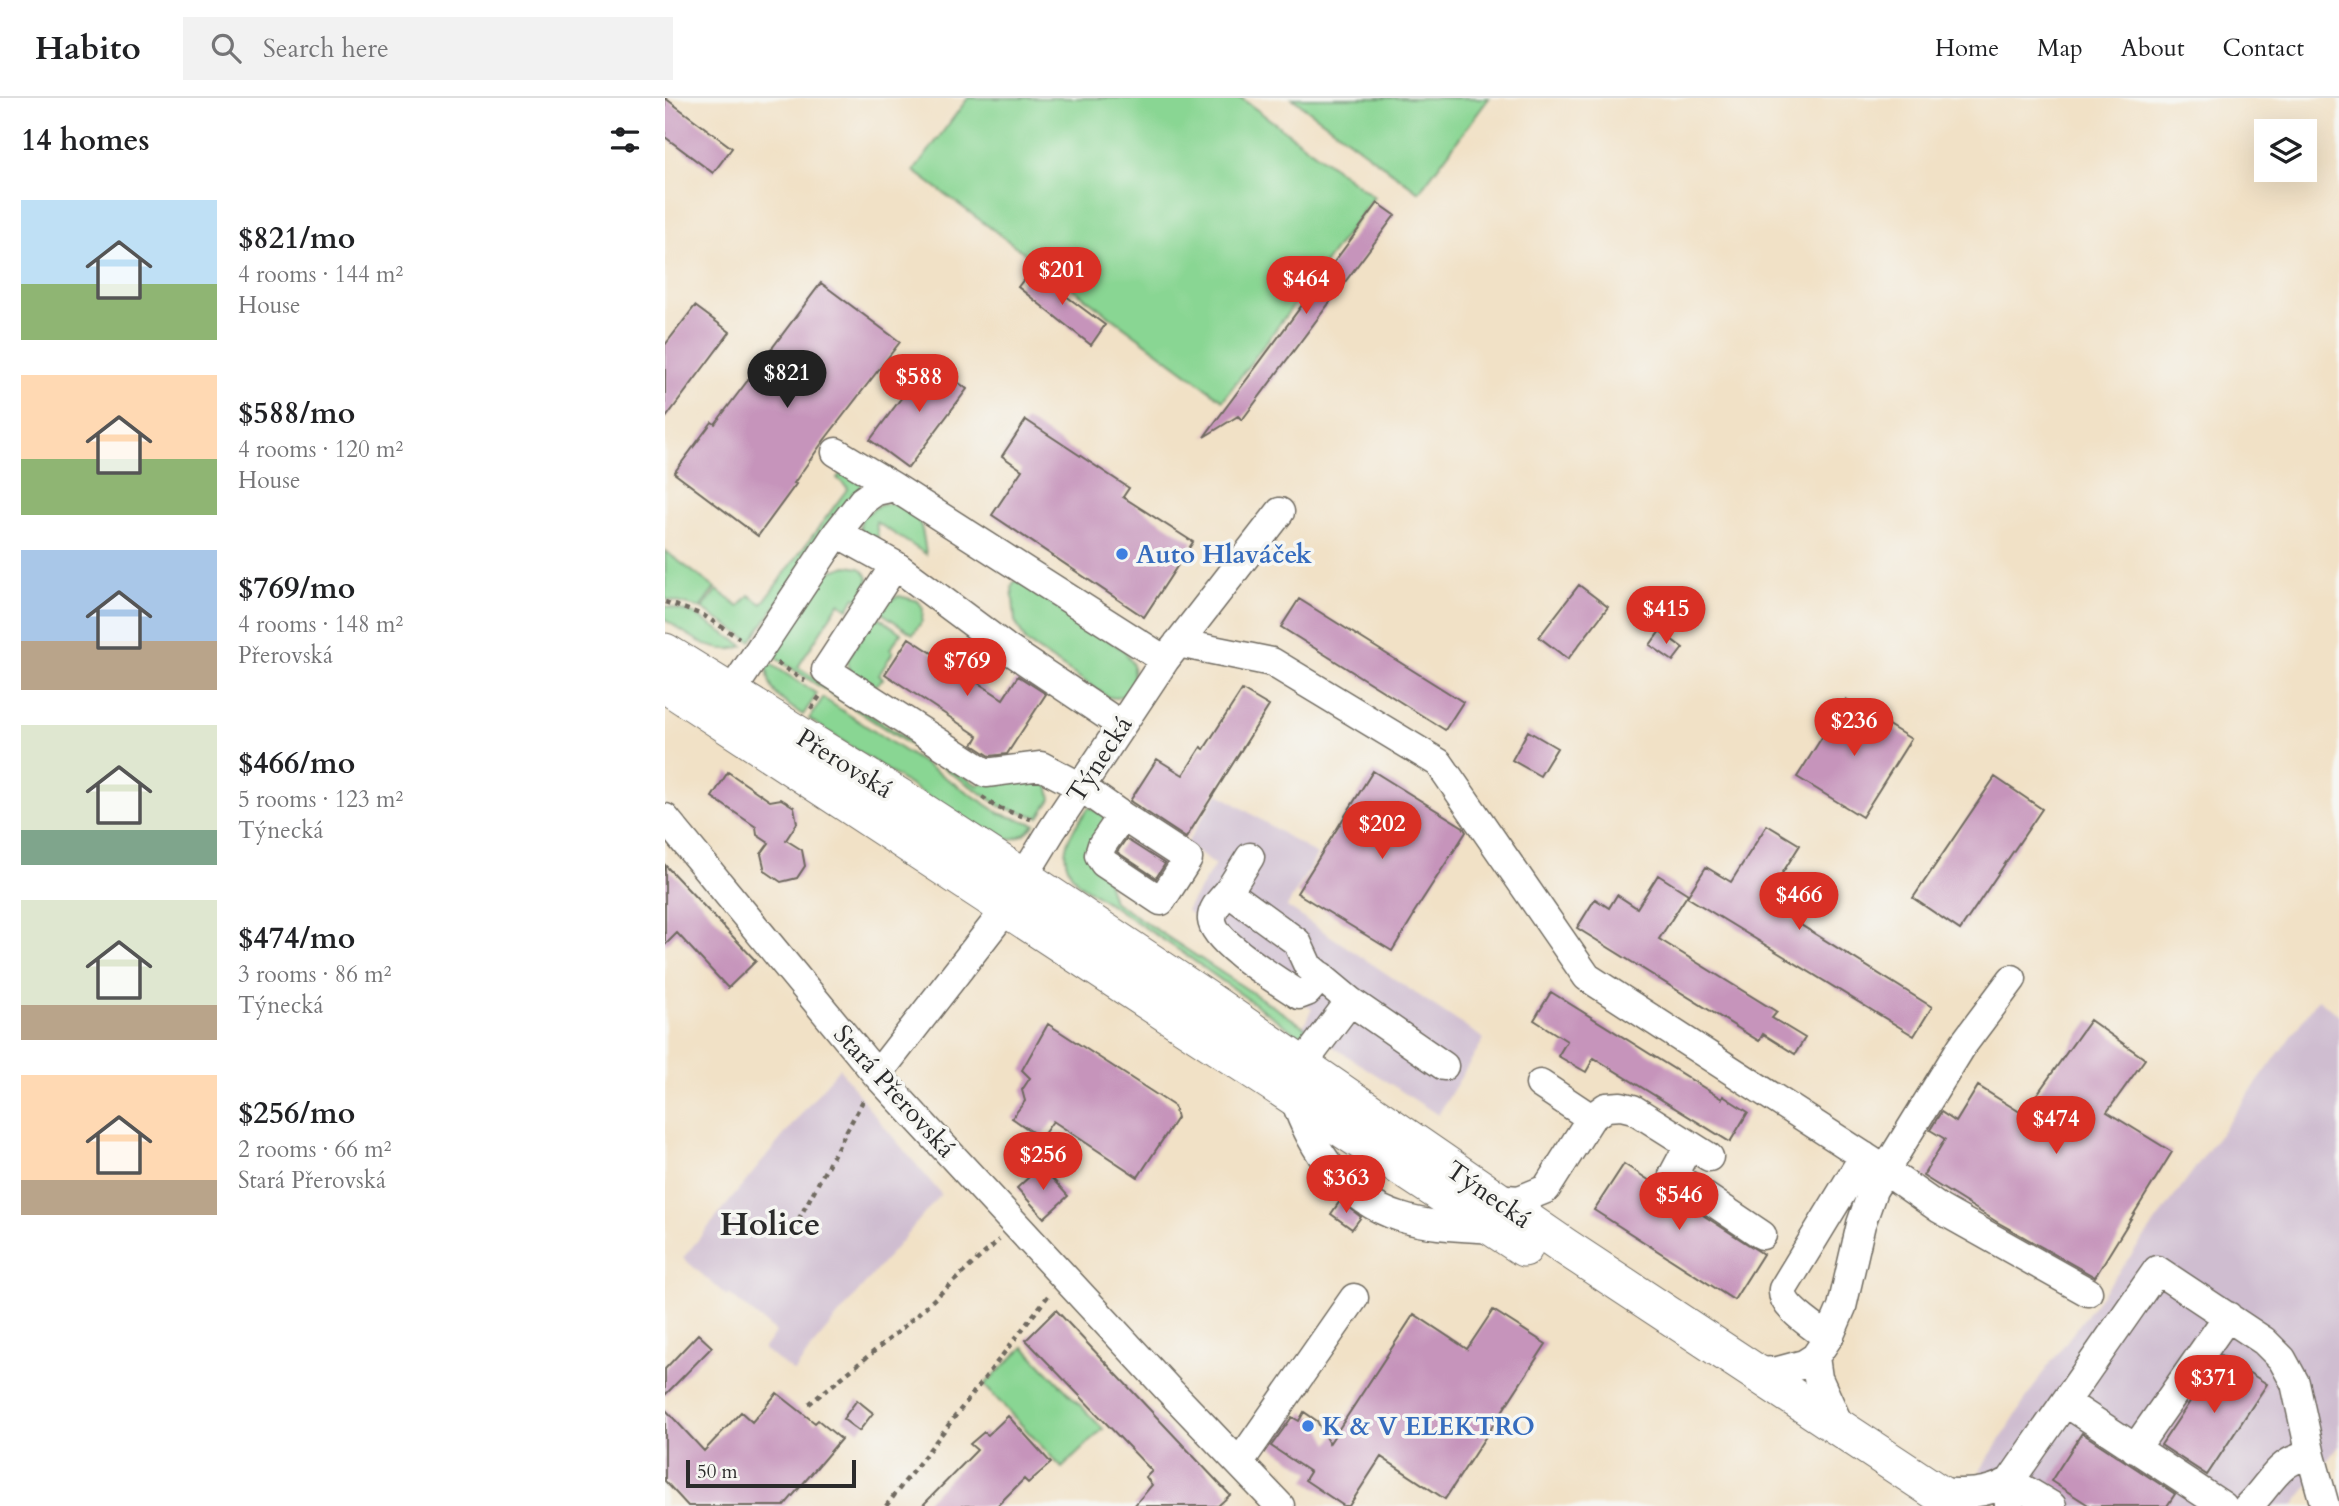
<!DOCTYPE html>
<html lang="en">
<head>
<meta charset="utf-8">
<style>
	:root { --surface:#fff; --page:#f2f2f2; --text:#202124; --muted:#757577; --line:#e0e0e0; --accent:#d93025 }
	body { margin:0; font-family:Cardo,serif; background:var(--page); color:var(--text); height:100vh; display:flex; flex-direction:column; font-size:26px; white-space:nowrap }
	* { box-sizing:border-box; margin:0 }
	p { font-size:23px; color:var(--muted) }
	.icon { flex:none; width:38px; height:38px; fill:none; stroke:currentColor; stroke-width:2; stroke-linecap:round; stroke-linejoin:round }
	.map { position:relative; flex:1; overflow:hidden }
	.side { display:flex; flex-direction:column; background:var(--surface); width:665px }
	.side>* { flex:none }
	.fabs { position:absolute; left:1589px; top:21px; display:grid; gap:14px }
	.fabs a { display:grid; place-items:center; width:63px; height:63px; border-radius:0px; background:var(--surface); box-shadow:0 7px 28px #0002; font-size:35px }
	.scale { position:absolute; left:21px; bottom:18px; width:170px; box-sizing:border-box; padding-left:7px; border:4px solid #2b2b2b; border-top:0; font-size:19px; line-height:24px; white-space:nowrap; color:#2b2b2b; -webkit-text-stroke:5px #f6f6f2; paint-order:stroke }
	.price { position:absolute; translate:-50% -60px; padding:0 16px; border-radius:24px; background:var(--accent); color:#fff; font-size:23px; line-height:46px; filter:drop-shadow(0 2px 4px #0008) }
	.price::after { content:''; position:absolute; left:50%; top:42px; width:21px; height:16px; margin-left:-10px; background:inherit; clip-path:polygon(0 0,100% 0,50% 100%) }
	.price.selected { background:#222; color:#fff }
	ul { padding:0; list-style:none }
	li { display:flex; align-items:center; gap:21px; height:175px; padding:0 21px }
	li span { display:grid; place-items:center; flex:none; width:196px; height:140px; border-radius:0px; color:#555 }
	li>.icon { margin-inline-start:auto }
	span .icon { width:84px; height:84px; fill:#fffc; stroke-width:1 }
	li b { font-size:30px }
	h2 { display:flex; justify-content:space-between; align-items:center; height:84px; padding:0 21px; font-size:30px }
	header { display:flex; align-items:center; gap:42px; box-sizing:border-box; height:98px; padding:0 35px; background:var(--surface); border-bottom:2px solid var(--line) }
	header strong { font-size:33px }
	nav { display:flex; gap:38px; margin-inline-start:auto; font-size:24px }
	.search { width:490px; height:63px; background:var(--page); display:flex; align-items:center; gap:18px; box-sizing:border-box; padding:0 24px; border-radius:0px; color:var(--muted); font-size:26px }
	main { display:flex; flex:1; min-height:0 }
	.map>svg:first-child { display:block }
</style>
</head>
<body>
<header>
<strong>Habito</strong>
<div class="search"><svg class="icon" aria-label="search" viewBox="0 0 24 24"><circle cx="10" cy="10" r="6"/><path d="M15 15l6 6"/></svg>Search here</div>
<nav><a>Home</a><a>Map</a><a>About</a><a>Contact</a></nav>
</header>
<main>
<section class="side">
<h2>14 homes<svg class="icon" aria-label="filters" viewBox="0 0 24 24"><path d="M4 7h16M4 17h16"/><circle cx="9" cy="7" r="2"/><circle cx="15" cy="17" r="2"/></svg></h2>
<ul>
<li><span style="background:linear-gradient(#bfe0f5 60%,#8fb573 0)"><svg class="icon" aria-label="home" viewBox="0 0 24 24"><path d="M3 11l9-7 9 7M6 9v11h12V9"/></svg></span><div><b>$821/mo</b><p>4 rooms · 144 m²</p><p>House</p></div></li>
<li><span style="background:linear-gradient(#ffd9b3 60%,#8fb573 0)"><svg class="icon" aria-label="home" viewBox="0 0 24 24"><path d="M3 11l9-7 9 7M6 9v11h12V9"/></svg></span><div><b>$588/mo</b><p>4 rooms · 120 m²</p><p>House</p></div></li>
<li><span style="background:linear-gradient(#a9c7e8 65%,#b9a48a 0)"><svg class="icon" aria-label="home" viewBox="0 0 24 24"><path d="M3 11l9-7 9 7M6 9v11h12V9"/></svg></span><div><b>$769/mo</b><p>4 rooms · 148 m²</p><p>Přerovská</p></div></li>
<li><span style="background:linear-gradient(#dfe7d0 75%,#7fa58c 0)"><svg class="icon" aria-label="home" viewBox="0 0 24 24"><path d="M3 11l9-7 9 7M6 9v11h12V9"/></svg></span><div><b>$466/mo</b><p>5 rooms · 123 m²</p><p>Týnecká</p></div></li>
<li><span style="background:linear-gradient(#dfe7d0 75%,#b9a48a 0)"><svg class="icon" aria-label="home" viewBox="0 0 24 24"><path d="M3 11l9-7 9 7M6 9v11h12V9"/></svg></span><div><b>$474/mo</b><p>3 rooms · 86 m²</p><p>Týnecká</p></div></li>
<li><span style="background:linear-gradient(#ffd9b3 75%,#b9a48a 0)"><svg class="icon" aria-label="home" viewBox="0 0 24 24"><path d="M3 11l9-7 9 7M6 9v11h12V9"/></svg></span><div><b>$256/mo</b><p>2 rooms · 66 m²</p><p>Stará Přerovská</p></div></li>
</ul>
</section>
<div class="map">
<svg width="1674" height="1408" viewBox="0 0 1674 1408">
	<rect width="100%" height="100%" fill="#f6f6f2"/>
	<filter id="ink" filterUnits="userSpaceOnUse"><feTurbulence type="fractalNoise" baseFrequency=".0143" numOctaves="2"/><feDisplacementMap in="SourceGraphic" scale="14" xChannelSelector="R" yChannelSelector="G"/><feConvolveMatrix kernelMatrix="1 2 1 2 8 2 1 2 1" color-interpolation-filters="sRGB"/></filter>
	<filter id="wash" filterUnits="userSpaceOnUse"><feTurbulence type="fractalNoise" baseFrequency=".00686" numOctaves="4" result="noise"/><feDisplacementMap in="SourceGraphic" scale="28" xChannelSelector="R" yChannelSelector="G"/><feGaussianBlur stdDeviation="1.57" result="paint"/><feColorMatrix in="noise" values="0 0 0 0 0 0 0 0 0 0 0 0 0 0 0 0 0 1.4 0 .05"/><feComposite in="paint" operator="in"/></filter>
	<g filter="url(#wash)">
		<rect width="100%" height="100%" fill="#f1e1c6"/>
		<path fill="#cfbdd0" d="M553,695L652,757L622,809L819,941L773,1017L638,929L647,911L531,832L534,822L521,812L550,767L521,746Z
			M1653,901L1674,917V1347L1628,1408H1366L1315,1373L1375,1279L1485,1132Z
			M174,970L207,1014L276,1096L147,1249L129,1274L98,1251L111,1234L64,1196L62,1198L18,1160Z"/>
		<path fill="#89d693" stroke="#5a805f" stroke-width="2" d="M303,0H576L709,99L558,302L249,73Z
			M627,0H824L754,94Z
			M179,372L196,384V389L86,543L37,511L52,492L74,509L84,497L97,506L183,390L172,380Z
			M225,405C257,408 257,429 261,456L211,424L214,449L197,436L195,428L197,419L213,408Z
			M0,453L50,490L35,510L0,501Z
			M182,468L195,470C209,479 202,490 196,502L190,499L183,511L174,505L133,569L261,654L259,656L106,557L156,482L167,473Z
			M352,482L460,553L468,567L469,585L465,593L458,598L451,600L443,599L361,544L350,523L347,489L348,485Z
			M234,498L253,503L258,510L257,523L248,536L214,513C218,505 225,501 234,498Z
			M0,508L29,516L79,548C49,560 25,537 0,522Z
			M211,517L236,535L225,551L228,554L214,577L218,581L211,587L205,588L183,570V560Z
			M103,564L152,596L138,617C116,603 100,593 103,564Z
			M158,600L336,716L370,726C357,742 339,746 321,737L144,621Z
			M265,656L312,687L366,676L383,685L386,701L374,719L337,709L263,660Z
			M424,709L443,720L442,783L448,803L647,934L640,942L518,855L413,785C387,755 406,736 424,709Z
			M359,1249L438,1331L397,1370L319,1287Z"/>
		<g id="blocks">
			<path fill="#c694bb" d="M0,0L67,50L48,75L0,39Z
				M713,105L730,117L577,322L573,318L539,339Z
				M366,172L440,227L426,247L353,189Z
				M156,185L235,244L157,345L129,385L131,386L93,438L9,375L47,324L50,326Z
				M30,208L65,234L0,321V247Z
				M264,263L302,291L243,370L205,342Z
				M361,322L464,390L458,399L528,444L479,519L327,417L357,372L337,358Z
				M914,487L943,509L903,561L874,539Z
				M634,501L798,604L780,632L616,529Z
				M995,533L1018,550L1008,563L985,547Z
				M244,540L338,601L353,578L381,596L342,656L325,658L308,647L313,638L220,576Z
				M577,592L604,608L521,740L465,703L492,661L518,677L536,649L539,651Z
				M1181,601L1246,641L1197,719L1132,679Z
				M863,633L892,650L875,678L847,662Z
				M708,673L798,729L801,734L748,816L749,817L727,853L632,795Z
				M63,674L105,703L116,701L129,709L132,725L121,742L137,752L140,768L132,780L116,784L100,773L96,756L104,745L92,737L91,729L47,699Z
				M1330,679L1377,711L1295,832L1248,800Z
				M1102,727L1135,747L1099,804L1267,909L1249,938L1022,799L1041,769L1066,784Z
				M461,741L500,766L491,780L452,754Z
				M0,767L91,863L63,890L12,835L0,847Z
				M993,777L1023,796L994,841L1112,914L1107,920L1140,940L1130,956L1098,936L1094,943L912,830L930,801L944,810L952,797L972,810Z
				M886,894L1057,1001L1058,998L1083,1014L1065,1044L929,960L921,974L893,958L902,943L869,922Z
				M1425,922L1480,961L1442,1014L1507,1054L1430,1179L1332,1124L1258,1078L1280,1041L1265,1032L1276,1014L1291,1024L1313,988L1358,1016Z
				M383,926L509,1008L512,1020L473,1079L388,1023L376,1040L347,1020L360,1003L357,992L365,980L357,972Z
				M959,1066L1098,1156L1069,1202L929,1112Z
				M376,1068L403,1098L379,1120L352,1090Z
				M675,1103L696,1119L687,1131L666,1116Z
				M391,1212L565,1397L553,1408H469L487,1387L481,1379L487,1373L361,1242Z
				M828,1212L881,1246L780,1401L716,1359L684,1408H679L640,1382L645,1374L606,1348L627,1319L634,1323L639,1314L652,1323L664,1346L749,1216L802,1251Z
				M33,1236L47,1249L0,1297V1271Z
				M1556,1257L1602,1286L1542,1377L1496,1347Z
				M112,1295L150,1325L153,1322L176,1341L119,1408H23L0,1383V1311L39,1353L76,1314L87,1324Z
				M192,1302L208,1315L194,1333L178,1321Z
				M343,1318L386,1365L363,1385L359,1381L332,1408H257L312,1352L305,1346L319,1334L323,1337Z
				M1417,1335L1510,1396L1502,1408H1425L1386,1383Z"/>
		</g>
	</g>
	<g filter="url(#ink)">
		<use href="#blocks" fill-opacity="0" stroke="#706b61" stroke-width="2"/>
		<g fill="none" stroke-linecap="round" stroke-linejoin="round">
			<g stroke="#706b61" stroke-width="31">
				<path id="minor" d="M171,354L229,389
					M172,435L230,467L340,549L456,627
					M230,467L161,572L321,675L376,668L416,689L457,718L437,747L434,757L439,765L496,803L523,761L457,718
					M513,545L607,564L774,665L922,879L1211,1066L1275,1111L1423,1194
					M55,611L172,435L197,403L211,393L229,389L500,562
					M0,720L212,977L503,1291L615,1408
					M563,794L585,759
					M685,903L779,968
					M637,967L685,903L643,868L632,844L563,794C556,802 546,811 547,822C549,845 615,884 634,897L642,894L656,878
					M212,977L331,824L387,732L500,562L615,414
					M875,986L926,1020
					M629,999C646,1051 680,1102 735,1119C765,1129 799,1129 830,1131
					M1024,1047L1008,1077L1097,1137
					M829,1100L854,1102L881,1091L926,1020L941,1009L956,1008L968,1011L1044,1059
					M1163,1240C1150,1229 1115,1209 1118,1191L1199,1058
					M1150,1259L1153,1280L1176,1331
					M1088,1274L1113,1273L1139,1266L1150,1259L1165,1237L1177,1209L1196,1126L1208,1092L1297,948L1347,881
					M1400,1304L1558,1408
					M1470,1351L1563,1218
					M574,1365L689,1200
					M1345,1383L1387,1408
					M1271,1394C1299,1396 1321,1397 1345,1383
					M1344,1408L1343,1392L1345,1383L1492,1172L1599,1243L1617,1261L1630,1285L1646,1358L1660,1408
					M1583,1408C1605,1388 1613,1360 1646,1358"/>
			</g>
			<g stroke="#706b61" stroke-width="39">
				<path id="major" d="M0,554L252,710L358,779L538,899L899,1148L1293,1408
					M0,586L859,1150"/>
			</g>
			<path stroke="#706b61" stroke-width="4.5" stroke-dasharray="5 5" stroke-linecap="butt" d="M0,504L38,517L74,540
				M112,565L140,583
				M146,611L157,595
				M317,699L331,709L366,721
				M124,1139L200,999
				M144,1306L233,1234L334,1142
				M221,1408L383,1198"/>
			<use href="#minor" stroke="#fff" stroke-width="28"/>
			<use href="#major" stroke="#fff" stroke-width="37"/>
		</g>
	</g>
	<g fill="#3f7fe0" stroke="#f6f6f2" stroke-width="2.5">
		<circle cx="457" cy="456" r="7"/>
		<circle cx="643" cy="1328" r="7"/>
	</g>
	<g text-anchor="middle" stroke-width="7" stroke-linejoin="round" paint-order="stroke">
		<g font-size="26" font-weight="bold" fill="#366cbe" stroke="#f6f6f2" text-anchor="start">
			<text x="471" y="465">Auto Hlaváček</text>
			<text x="657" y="1337">K &amp; V ELEKTRO</text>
		</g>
		<g font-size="26" fill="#2b2b2b" stroke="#f6f6f2">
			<text transform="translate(434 661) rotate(-57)" y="9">Týnecká</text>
			<text transform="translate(180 665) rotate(32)" y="9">Přerovská</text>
			<text transform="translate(230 993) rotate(48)" y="9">Stará Přerovská</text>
			<text transform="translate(824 1096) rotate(35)" y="9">Týnecká</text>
		</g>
		<g font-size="33" font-weight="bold" fill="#2b2b2b" stroke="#f6f6f2">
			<text x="105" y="1137">Holice</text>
		</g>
	</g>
</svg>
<div class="fabs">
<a><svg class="icon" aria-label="layers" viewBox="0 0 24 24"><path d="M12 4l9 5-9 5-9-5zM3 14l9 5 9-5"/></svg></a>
</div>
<div class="scale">50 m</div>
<b class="price" style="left:397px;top:209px">$201</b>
<b class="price" style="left:641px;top:218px">$464</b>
<b class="price selected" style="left:122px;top:312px">$821</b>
<b class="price" style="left:254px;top:316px">$588</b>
<b class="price" style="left:1001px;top:548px">$415</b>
<b class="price" style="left:302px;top:600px">$769</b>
<b class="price" style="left:1189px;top:660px">$236</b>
<b class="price" style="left:717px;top:763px">$202</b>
<b class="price" style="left:1134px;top:834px">$466</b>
<b class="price" style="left:1391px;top:1058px">$474</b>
<b class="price" style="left:378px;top:1094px">$256</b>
<b class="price" style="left:681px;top:1117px">$363</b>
<b class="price" style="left:1014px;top:1134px">$546</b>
<b class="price" style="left:1549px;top:1317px">$371</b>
</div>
</main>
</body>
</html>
